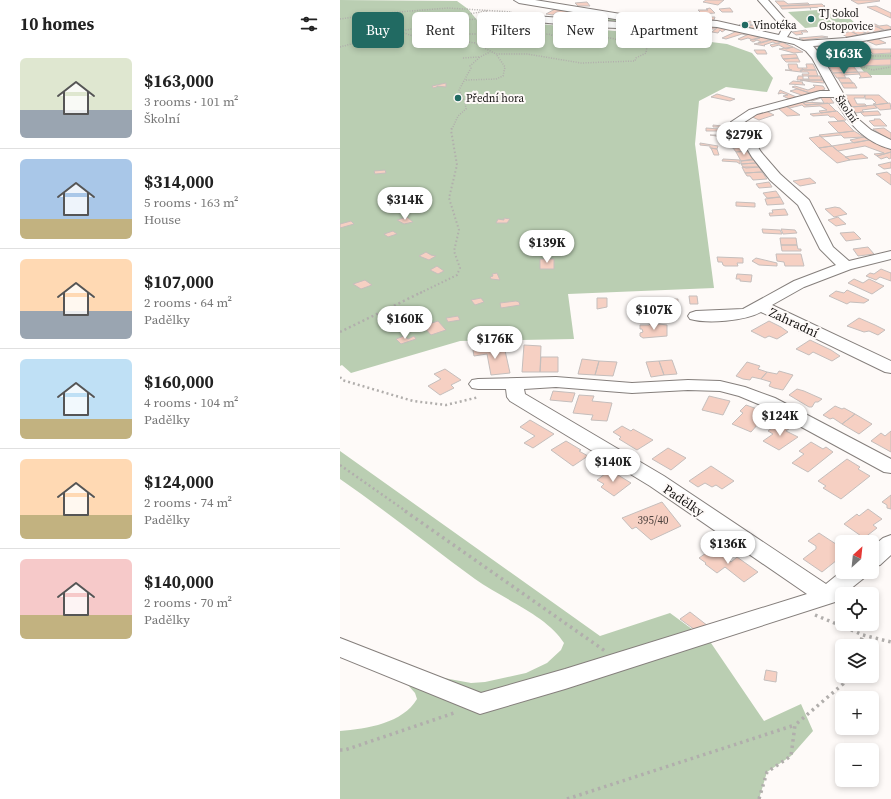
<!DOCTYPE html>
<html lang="en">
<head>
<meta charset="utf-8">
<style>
	:root { --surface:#fff; --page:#f6f6f6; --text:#222; --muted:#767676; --line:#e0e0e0; --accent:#216a62 }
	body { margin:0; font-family:"Source Serif 4",serif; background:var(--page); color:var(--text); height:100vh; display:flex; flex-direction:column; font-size:15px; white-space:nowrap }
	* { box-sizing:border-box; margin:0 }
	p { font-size:13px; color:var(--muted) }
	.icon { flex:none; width:22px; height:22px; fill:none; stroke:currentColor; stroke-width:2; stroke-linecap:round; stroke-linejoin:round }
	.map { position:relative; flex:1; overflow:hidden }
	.details { display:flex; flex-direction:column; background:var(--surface); width:340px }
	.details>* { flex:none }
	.hud { position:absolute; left:12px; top:12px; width:380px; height:36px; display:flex; gap:8px }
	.needle { width:26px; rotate:27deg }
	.tools { position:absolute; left:495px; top:535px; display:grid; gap:8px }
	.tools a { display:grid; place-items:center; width:44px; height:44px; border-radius:6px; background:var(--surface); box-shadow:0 2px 6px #0003; font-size:20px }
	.price { position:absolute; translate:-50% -34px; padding:0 9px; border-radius:14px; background:#fff; color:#222; font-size:13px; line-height:26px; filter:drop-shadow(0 1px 2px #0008) }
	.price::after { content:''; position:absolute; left:50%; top:24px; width:12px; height:9px; margin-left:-6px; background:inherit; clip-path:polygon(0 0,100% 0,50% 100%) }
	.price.current { background:var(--accent); color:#fff }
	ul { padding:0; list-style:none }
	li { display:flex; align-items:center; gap:12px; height:100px; padding:0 20px }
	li+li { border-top:1px solid var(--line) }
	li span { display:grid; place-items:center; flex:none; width:112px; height:80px; border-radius:6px; color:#555 }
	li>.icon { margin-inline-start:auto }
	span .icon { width:48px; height:48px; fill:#fffc; stroke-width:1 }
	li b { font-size:17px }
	h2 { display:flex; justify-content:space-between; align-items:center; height:48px; padding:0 20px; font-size:17px }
	.tag { padding:0 14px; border-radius:6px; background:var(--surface); box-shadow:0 2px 6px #0003; font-size:14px; line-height:36px }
	.tag.current { background:var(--accent); color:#fff }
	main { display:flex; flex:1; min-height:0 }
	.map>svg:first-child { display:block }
</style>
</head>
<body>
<main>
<section class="details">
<h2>10 homes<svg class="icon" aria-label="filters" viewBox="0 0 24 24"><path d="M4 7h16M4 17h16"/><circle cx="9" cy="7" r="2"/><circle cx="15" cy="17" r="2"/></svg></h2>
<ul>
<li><span style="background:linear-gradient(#dfe7d0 65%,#9aa5b1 0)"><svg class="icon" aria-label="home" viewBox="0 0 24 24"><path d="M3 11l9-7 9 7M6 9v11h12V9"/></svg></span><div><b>$163,000</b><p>3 rooms · 101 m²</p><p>Školní</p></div></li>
<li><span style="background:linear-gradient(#a9c7e8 75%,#c2b280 0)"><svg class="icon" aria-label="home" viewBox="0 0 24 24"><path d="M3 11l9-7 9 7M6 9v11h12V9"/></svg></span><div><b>$314,000</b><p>5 rooms · 163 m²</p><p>House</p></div></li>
<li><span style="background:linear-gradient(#ffd9b3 65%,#9aa5b1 0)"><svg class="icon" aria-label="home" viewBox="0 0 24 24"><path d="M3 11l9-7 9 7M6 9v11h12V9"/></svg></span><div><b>$107,000</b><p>2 rooms · 64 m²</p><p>Padělky</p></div></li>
<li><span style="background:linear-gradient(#bfe0f5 75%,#c2b280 0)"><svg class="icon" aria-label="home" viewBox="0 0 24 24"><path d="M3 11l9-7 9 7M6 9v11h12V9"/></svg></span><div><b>$160,000</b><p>4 rooms · 104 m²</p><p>Padělky</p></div></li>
<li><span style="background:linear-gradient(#ffd9b3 70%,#c2b280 0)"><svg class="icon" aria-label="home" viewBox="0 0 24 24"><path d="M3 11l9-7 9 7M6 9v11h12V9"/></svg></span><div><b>$124,000</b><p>2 rooms · 74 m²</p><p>Padělky</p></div></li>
<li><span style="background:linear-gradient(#f6c9c9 70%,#c2b280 0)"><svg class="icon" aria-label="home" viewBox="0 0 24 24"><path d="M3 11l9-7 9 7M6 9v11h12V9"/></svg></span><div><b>$140,000</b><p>2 rooms · 70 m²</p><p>Padělky</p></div></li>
</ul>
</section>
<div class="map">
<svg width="551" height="799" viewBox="0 0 551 799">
	<rect width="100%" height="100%" fill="#fefaf8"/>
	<path fill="#baceb2" d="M0,0L117,1L128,9L137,20L178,22L307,34L312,32L319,33L331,37L387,44L412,53L433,78L427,92L386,87L359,101L355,144L374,288L228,294L234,339L120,341L11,373L2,365L0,366Z
		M478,10L495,25L465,28L448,12Z
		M240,11L298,22V24H263L228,21Z
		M504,13L515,23L496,24L486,14Z
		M551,53V59L525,60L522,55Z
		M551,65V75H530L527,72H524L519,66Z
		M0,451L260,636L330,613L371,643L424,721L461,704L473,731L451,756L427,772L419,799H0V731C27,729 63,723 77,699L75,693L67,684L0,642L104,678L131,683L145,682L186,673L207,663L221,650L224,643C208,616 161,598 135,579C90,546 46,511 0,479Z"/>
	<path fill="#f6d0c3" stroke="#c5bebc" d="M366,0H384L378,5L363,2Z
		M511,0H539L540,1L518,4Z
		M435,1H444L448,4L468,3L470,5L440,6Z
		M247,2L250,6H238L235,3Z
		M482,4L485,7L442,9L440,6Z
		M536,6L551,13V18L527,7Z
		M370,8L375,13L362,14L358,10H368L366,9Z
		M390,8L393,12H382L379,9Z
		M215,9L236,12L233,14L217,12L213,15L206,14Z
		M334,14V16H343L342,19L329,18V15Z
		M371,17H375L374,20L355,19L356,18H370Z
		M410,21L414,22L408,24L412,25L407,27L399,25Z
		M418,23L421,24L417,25L423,27L418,29L407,27Z
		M535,24L539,26L547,25L551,27V29L544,30L532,25Z
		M315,25L331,26L330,31L315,29Z
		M331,26H350L349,29L336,28L337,32H333L330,31Z
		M361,26H379L376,29H365L363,31H365H359Z
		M379,26L388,28L382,32L380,30L378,33L372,32Z
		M536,26L544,30L534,32L528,29Z
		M283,27H297L298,30L284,31Z
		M527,28L528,29L534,32L526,33L518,29Z
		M518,29L526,33L518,35L510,31Z
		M466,30L468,32H461L463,34L456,35L452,32Z
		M397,31L410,34L406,35L402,34L386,39L382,38Z
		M511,31L518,35L507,37L502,34Z
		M409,34L420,38L413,40L408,38L401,40L398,39Z
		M482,36L488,37L464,40L459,38Z
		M422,37L431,40L421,43H418L421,42L417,40L413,42L410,40Z
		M434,39L442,42L437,44L433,42L424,45L425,46L414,44Z
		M538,39L546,43L536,45L527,41Z
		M442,42L453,47L446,49L439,45L432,47L430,45Z
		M519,42L525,44L517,47L511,43Z
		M499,44L501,47H497L501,50L517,49L519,52L484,53L478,45Z
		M453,47L463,52L454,53L439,49Z
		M528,49H551V53L533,54Z
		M414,50H425L427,54H417Z
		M456,54L458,58L443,59L441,55Z
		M512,57L523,60L551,59V65L513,66L518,72L493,73L486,61L514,60Z
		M458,58L460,62H446L443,59Z
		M448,64H457L458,68H462L463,70H460L461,72L445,70H452L449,69Z
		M466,64H473L476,70H464L462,68H467Z
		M461,70H476L478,76H463L462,74H469L468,72H461Z
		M518,72H527L532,77L519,78L521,77Z
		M518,72L520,74L504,75L506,78H497L493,73Z
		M458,76H463V79H469L468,76H480L482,80H457Z
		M498,78H509L513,83H501Z
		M460,80H483L484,83L472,82Z
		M453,81L463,82L462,83L465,85L449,84Z
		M106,83V87L97,86V87L93,88L92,86Z
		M501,83H514L517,88H504Z
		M473,85L483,86L485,89L473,94L452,87L455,86L468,90L475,87Z
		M457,89L473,94L467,97L450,91Z
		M440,90L461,99L453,101L443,96L448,95L442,93L438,94Z
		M377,94L395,99L390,101L371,97Z
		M505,95H525L524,98H514L517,104H525L527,106L510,107Z
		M525,95H539L548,103L534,105L533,104L536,103L532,99H525Z
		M489,96L494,103L466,105L462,102L484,103L481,98L472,101L469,99Z
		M462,102L466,105L488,103L496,111L481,113L479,111L487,110L480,106L464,107L462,105L450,108L446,106Z
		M550,103L551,109L540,110L534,105Z
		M534,105L537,108L522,110L524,112L515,113L511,107Z
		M446,106L460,115L447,116L438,108Z
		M426,111L434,115L419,120L410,116Z
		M497,111L506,120L498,121L494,117H490L488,115L473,116L470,114Z
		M538,111L541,115L524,116L520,112Z
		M403,119L408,120L406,122L419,132L410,133L402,127Z
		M534,119H540L547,126H534L529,121L535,120Z
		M504,121L514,131L499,133L488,122Z
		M373,125L382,126L385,131H366V128L379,129V127H373Z
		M544,128L551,133V141L533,129Z
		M385,129H396L397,132H388Z
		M514,131L524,137L504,138L501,135L482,137L479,135Z
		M388,132H397L398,136L382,137L370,135H388Z
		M426,133L430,138L416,139L411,135Z
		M398,136L401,142L389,143L385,137Z
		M480,136L490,144L492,146L479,148L469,138Z
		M524,137L529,140L514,143L510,140Z
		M529,140L551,149V152L537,156L534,154L544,153L525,146L498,151L492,146Z
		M401,142L405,147L393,148L389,147L387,143Z
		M360,143L378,146L377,149L370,148V146L360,145Z
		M492,146L498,151L510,160L497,163L479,148Z
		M405,147L407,151L396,152L393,148Z
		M371,148L377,149L379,155H374Z
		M407,151L413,160L401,161L396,152Z
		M551,152V158L549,159L547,157L541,159L537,156Z
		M522,154L528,158L510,160L505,157Z
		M383,159L400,160V164L397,162L382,161Z
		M413,159L416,163L401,164V161Z
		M551,162V168L544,169L538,165Z
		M416,163L419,167L406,168L403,167L401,164Z
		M402,167H419L422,172L405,173Z
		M45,170L46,173L35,174L34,171Z
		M422,172L427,179L413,180L410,176H407L405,173Z
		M547,172L551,175V185L536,174Z
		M470,178L476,183L460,186L453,181Z
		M429,182L432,187L419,188L416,184Z
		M436,191L440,197L427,198L423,193Z
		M440,197L444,204L427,205L425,199Z
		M396,202L415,203V207L396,206Z
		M495,207L500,208L507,214L494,217L485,209Z
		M445,209L448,215L430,216L429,213H433L432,210Z
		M67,217L73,222L64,224L57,220Z
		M498,217L506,224L496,226L488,220Z
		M164,218L170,219L167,223H156L158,219L164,220Z
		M11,221L14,224L0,228V224Z
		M422,229L440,230L442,234L423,233Z
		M441,229L455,230L457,233L443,234Z
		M53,231L57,234L48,237L44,234Z
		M514,232L521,239L506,241L500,233Z
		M440,238H456L457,245H441Z
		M441,245H457L458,249H461V251H442Z
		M528,247L534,254L518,256L513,249Z
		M86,252L91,255L96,256L89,260L79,256Z
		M436,254H461L464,266H445L444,262L437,261Z
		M377,257L403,258V263H397L398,266H385L383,265L382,262H378Z
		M416,258L437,263V266L419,265L412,261Z
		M200,259H214V269H200Z
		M97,266L104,271L98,274L90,270Z
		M541,269L551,273V281L540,277L536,280L526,276L530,273L534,274Z
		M157,273L160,280L151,279L150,277L153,276L152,274Z
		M397,274L412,275L411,282L400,281V279H396Z
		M514,279L523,283L529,279L544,286L532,294L508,283Z
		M25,280L32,285L21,289L13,284Z
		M507,290L529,300L524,303L510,302L507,304L489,296L496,291L504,293Z
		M349,296H357L358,304H350Z
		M141,298L144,302L135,305L131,300Z
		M257,298H267V307L257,309Z
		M315,299H338V309L316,310Z
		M176,301L179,302L180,305L161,308L160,303Z
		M118,316L120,320L108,322L106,318Z
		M519,318L535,325L545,330L538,335L529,331L524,332L507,326Z
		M98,321L106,330L91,335L83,326Z
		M429,321L441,327L448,332L437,339L429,336L425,338L411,331Z
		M311,323L327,325V336L303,338L300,336V333L303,332L302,329H300V325H309Z
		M64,336L68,339L74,336L76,339L61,344L56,339Z
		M470,340L491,350L500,356L492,361L473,352L469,355L456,349Z
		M184,345L201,346L200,372H182Z
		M164,346L170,373L151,375L147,354L134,356L133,350Z
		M201,357H218V372H200Z
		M242,359L259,361L255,375L238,374Z
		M332,360L337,374L324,375L319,361Z
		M259,361L277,362L273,376L255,375Z
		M319,361L324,375L311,377L306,362Z
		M407,362L420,366L418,369L427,372L421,379L412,377L410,380L403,379L396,376Z
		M105,369L121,380L111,385L114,388L100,395L88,386L101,379L94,374Z
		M439,371L453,375L443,390L434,388L429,386L431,382L421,379L427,372L437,374Z
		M457,389L464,391L482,399L478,402H475L472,407H469L449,395Z
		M213,391L235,393L232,402L210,400Z
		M239,395L254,396L252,401L272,403L267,421L251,420L253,415L233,413Z
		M369,396L390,401L383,415L362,410Z
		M406,405L420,410L417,413L425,416L411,432L392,424L403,413L400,411Z
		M495,406L502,409L504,408L515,414L502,424L493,418L490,419L483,415Z
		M515,414L532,424L519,434L502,424Z
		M190,420L214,434L193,448L184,443L195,436L180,427Z
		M439,422L450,428L446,431L458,437L439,450L423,441L433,434L428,431Z
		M282,426L291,431L293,429L313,440L297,450L279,439L281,437L273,432Z
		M551,431V452L531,441L541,433L545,436Z
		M226,441L241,450L239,451L248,456L233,466L211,450Z
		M471,442L483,449L486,447L493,452L468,472L452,463L464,454L459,451Z
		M328,448L346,458L331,470L312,459Z
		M507,459L520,467L518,469L530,476L501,499L483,488L486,486L478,481Z
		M371,466L394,481L382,489L376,485L372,487L365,483L358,487L349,481Z
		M270,470L291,483L274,496L261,487L264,484L257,480Z
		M551,495V509L547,508V505L542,502Z
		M322,502L341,526L311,540L296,527L292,529L282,518Z
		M528,509L542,519L533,525L537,528L524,538L504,524L517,514L519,516Z
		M479,533L502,548V556L482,572L463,559L476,549V546L468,541Z
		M373,548L391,562L397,557L418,572L404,582L385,567L377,573L365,564L366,563L359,558Z
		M350,612L368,626L355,630L340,619Z
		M426,670L437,672L436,682L424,680Z"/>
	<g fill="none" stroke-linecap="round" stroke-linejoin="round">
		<g stroke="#857f7c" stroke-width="2">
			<path id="minor" d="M174,0H195L293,16L377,21L439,35L441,31V26L418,0H428L451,26V31L447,37L463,41L506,38L551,30V36L506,44L473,46L482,57L518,119L531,130L551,140V149C524,142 506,121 494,97H480L417,114L403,123L421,152L440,174L469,200L493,247L509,261L551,251V259L511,269L464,287L432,305L551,361V373L545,372L421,312C405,321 367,324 350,319L348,316L350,313L356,311L403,309L454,281L496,265L480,249L458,205L430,180L412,157L391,122L409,110L480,91H490L472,58L466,51L454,44L377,27L293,22L179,3Z
				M180,15L278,22L283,25L278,28L249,27L177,20L175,18L177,16Z
				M216,377L292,383L348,380L380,381L405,387L435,398L551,459V473L544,472L423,406L399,396L380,391L348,390L292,393L216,387L184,389L185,394L324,476L486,584L502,571L527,572L524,578L504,594H502V596L495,602L225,689L140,714L0,657V638L141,693L225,669L467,594L310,486L170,401L167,397L166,389H138L132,388L129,384L132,380L138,379Z
				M551,535V555L540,565L532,567V547L543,538Z"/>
		</g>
		<path stroke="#b1aeac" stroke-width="1.5" stroke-dasharray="1 1.5" stroke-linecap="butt" d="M484,6H486
			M470,9L472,8
			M0,19L34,14L108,8L172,12
			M100,21L103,18L147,11
			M61,32L88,41L102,38
			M122,34H145L176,38L194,37L208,34L225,39L245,40L257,37L270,38L307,46L306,53L296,58L295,61L241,63L187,54H156L135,43L102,38Z
			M100,38H102
			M0,47C56,32 110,17 169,18
			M487,54H503
			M123,58L139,57
			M513,59L507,58L509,56H551
			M519,66L533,70L551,67
			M126,80L156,79L163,76L165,67L156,54
			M113,127L118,116L126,109L125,102L119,90L131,68L130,66L140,57L150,52"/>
		<path stroke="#b1aeac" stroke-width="2" stroke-dasharray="1.5 2.5" stroke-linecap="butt" d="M80,293L117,275L120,268L114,251L119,230L109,198L117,165L111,130L113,126"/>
		<path stroke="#b1aeac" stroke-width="2.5" stroke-dasharray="2 3" stroke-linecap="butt" d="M0,332L82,292
			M0,377L2,380L73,401L106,405L139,397
			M0,465L67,512"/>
		<path stroke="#b1aeac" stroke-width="3.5" stroke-dasharray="2.5 4" stroke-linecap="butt" d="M65,511L265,651
			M475,615L523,635L551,642
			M519,646L523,635
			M0,750H5L117,712
			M227,799L455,725
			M419,799L427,772L451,756L455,725L503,684L506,676"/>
		<use href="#minor" fill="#fff" fill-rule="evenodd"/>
	</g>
	<g fill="#216a62" stroke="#fefaf8" stroke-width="1.5">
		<circle cx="471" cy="19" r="4"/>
		<circle cx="405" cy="25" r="4"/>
		<circle cx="118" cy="98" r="4"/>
	</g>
	<g text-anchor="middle" stroke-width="4" stroke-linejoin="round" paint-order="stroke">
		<g font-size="11" fill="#151312" stroke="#fefaf8" text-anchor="start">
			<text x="479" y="17">TJ Sokol<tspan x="479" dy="13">Ostopovice</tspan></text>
			<text x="413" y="29">Vinotéka</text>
			<text x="126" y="102">Přední hora</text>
		</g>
		<g font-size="11" fill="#151312" stroke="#fefaf8">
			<text transform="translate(507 109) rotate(55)" y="4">Školní</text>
		</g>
		<g font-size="11" fill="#4d423e">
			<text x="313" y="524">395/40</text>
		</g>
		<g font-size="13" fill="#151312" stroke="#fefaf8">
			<text transform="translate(454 322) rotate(25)" y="5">Zahradní</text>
			<text transform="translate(344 500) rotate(34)" y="5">Padělky</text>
		</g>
	</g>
</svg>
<div class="tools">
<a><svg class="needle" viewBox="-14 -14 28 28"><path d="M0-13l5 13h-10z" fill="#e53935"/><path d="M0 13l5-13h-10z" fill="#767676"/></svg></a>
<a><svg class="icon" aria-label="locate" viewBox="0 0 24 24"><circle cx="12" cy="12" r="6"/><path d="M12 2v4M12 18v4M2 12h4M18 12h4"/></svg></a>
<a><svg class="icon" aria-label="layers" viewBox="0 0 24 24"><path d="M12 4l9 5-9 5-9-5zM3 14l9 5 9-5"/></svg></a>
<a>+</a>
<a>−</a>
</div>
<b class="price current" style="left:504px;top:75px">$163K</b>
<b class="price" style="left:404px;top:156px">$279K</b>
<b class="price" style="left:65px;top:221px">$314K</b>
<b class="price" style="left:207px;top:264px">$139K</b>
<b class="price" style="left:314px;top:331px">$107K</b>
<b class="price" style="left:65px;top:340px">$160K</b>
<b class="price" style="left:155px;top:360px">$176K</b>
<b class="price" style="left:440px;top:437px">$124K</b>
<b class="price" style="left:273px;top:483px">$140K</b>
<b class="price" style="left:388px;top:565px">$136K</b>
<div class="hud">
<a class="tag current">Buy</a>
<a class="tag">Rent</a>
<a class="tag">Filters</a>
<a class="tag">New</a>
<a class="tag">Apartment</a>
</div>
</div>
</main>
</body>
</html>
